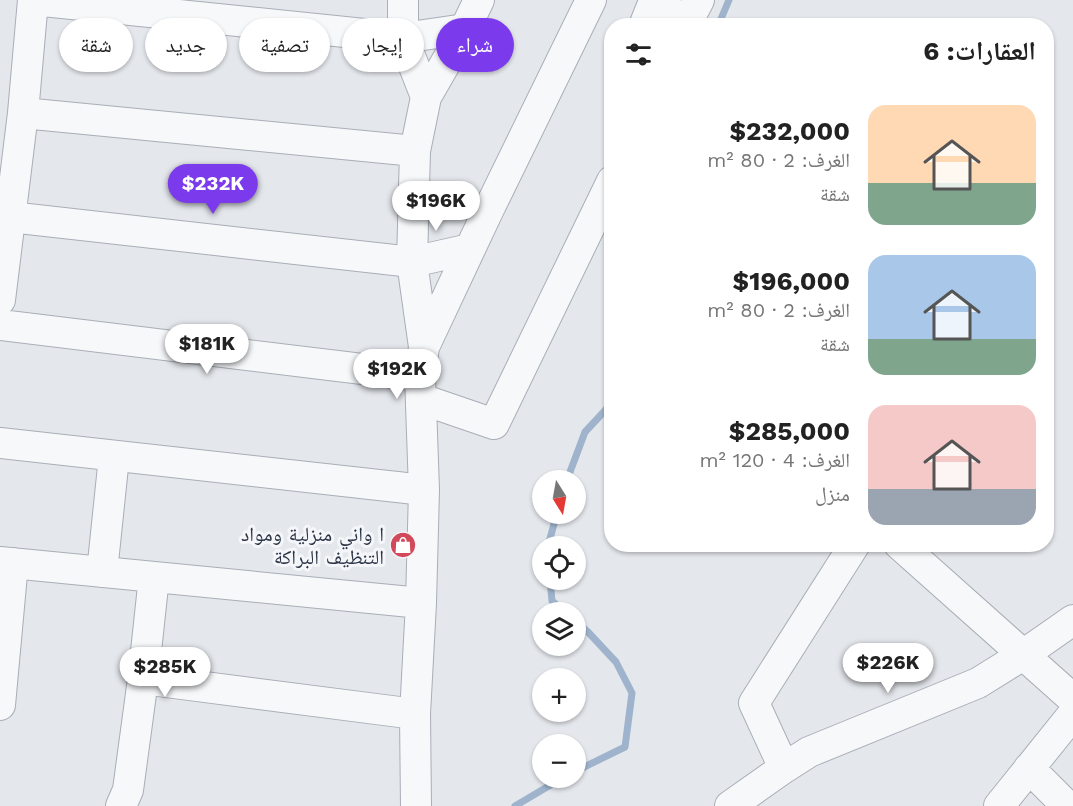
<!DOCTYPE html>
<html lang="ar">
<head>
<meta charset="utf-8">
<style>
	:root { --surface:#fff; --page:#f2f2f2; --text:#222; --muted:#767676; --accent:#7c3aed }
	body { margin:0; font-family:"Work Sans","Noto Naskh Arabic",sans-serif; background:var(--page); color:var(--text); direction:rtl; height:100vh; display:flex; flex-direction:column; font-size:22px; white-space:nowrap }
	* { box-sizing:border-box; margin:0 }
	p { font-size:20px; color:var(--muted) }
	.icon { flex:none; width:33px; height:33px; fill:none; stroke:currentColor; stroke-width:2; stroke-linecap:round; stroke-linejoin:round }
	.map { position:relative; flex:1; overflow:hidden; direction:ltr }
	.panel { position:absolute; left:604px; top:18px; width:450px; height:534px; display:flex; flex-direction:column; background:var(--surface); border-radius:24px; box-shadow:0 2px 4px #0004; direction:rtl }
	.panel>* { flex:none }
	.hud { position:absolute; left:18px; top:18px; width:496px; height:54px; direction:rtl; display:flex; gap:12px }
	.needle { width:39px; rotate:169deg }
	.controls { position:absolute; left:532px; top:470px; display:grid; gap:12px }
	.controls a { display:grid; place-items:center; width:54px; height:54px; border-radius:50%; background:var(--surface); box-shadow:0 2px 4px #0004; font-size:30px }
	.price { position:absolute; translate:-50% -51px; padding:0 14px; border-radius:21px; background:#fff; color:#222; font-size:20px; line-height:39px; filter:drop-shadow(0 2px 3px #0008) }
	.price::after { content:''; position:absolute; left:50%; top:36px; width:18px; height:14px; margin-left:-9px; background:inherit; clip-path:polygon(0 0,100% 0,50% 100%) }
	.price.current { background:var(--accent); color:#fff }
	ul { padding:0; list-style:none }
	li { display:flex; align-items:center; gap:18px; height:150px; padding:0 18px }
	li span { display:grid; place-items:center; flex:none; width:168px; height:120px; border-radius:18px; color:#555 }
	li>.icon { margin-inline-start:auto }
	span .icon { width:72px; height:72px; fill:#fffc; stroke-width:1 }
	li b { font-size:26px }
	h2 { display:flex; justify-content:space-between; align-items:center; height:72px; padding:0 18px; font-size:26px }
	.pill { padding:0 21px; border-radius:27px; background:var(--surface); box-shadow:0 2px 4px #0004; font-size:21px; line-height:54px }
	.pill.current { background:var(--accent); color:#fff }
	.map>svg:first-child { display:block }
</style>
</head>
<body>
<div class="map">
<svg width="1073" height="806" viewBox="0 0 1073 806">
	<rect width="100%" height="100%" fill="#e4e7ec"/>
	<g fill="none" stroke-linecap="round" stroke-linejoin="round">
		<path stroke="#9fb4cc" stroke-width="7" d="M718,26L729,0
			M567,480L585,432L612,403
			M548,546L557,513
			M550,579L552,601L565,612
			M576,622L588,632L616,662L632,693L625,747L576,771
			M515,806L564,777"/>
		<g stroke="#a9aeb7" stroke-width="32">
			<path id="minor" d="M33,0L403,38L465,29
				M403,0V38L426,97L415,151L412,262L424,347L420,376L424,490L421,603L415,714L416,806
				M644,26L652,6L689,19L699,0
				M426,97L465,29L479,0
				M23,113L415,151
				M10,217L412,262L470,249
				M0,300L23,113L33,0
				M0,325L420,376
				M424,347L487,213L591,0
				M421,399L494,424L612,181
				M0,443L424,490
				M899,544L1073,699
				M0,562L421,603
				M102,572L114,457
				M143,679L415,714
				M0,705L13,563
				M784,768L754,703L855,544
				M1029,768L1067,806
				M121,806L128,790L143,679L154,577
				M730,806L784,768L809,752L978,683L1023,655L1073,620
				M999,806L1073,714"/>
		</g>
		<use href="#minor" stroke="#f7f8fa" stroke-width="30"/>
	</g>
	<defs>
		<g id="shop-disc" transform="scale(1.35)"><circle r="9.5" fill="#d1495b" stroke="#f4f6f9"/><path d="M-5-2.5h2.3a2.7 3.5 0 0 1 5.4 0H5L5.5 6h-11ZM-1.5-2.5h3a1.5 2.3 0 0 0-3 0Z" fill="#fff"/></g>
	</defs>
	<g fill-rule="evenodd">
		<use href="#shop-disc" x="403" y="545"/>
	</g>
	<g text-anchor="middle" stroke-width="6" stroke-linejoin="round" paint-order="stroke">
		<g font-size="20" fill="#2b3445" stroke="#f4f6f9" text-anchor="end">
			<text x="384" y="541">ا واني منزلية ومواد<tspan x="384" dy="23">التنظيف البراكة</tspan></text>
		</g>
	</g>
</svg>
<div class="controls">
<a><svg class="needle" viewBox="-14 -14 28 28"><path d="M0-13l5 13h-10z" fill="#e53935"/><path d="M0 13l5-13h-10z" fill="#767676"/></svg></a>
<a><svg class="icon" aria-label="locate" viewBox="0 0 24 24"><circle cx="12" cy="12" r="6"/><path d="M12 2v4M12 18v4M2 12h4M18 12h4"/></svg></a>
<a><svg class="icon" aria-label="layers" viewBox="0 0 24 24"><path d="M12 4l9 5-9 5-9-5zM3 14l9 5 9-5"/></svg></a>
<a>+</a>
<a>−</a>
</div>
<b class="price current" style="left:213px;top:215px">$232K</b>
<b class="price" style="left:436px;top:232px">$196K</b>
<b class="price" style="left:207px;top:375px">$181K</b>
<b class="price" style="left:397px;top:400px">$192K</b>
<b class="price" style="left:888px;top:694px">$226K</b>
<b class="price" style="left:165px;top:698px">$285K</b>
<div class="hud">
<a class="pill current">شراء</a>
<a class="pill">إيجار</a>
<a class="pill">تصفية</a>
<a class="pill">جديد</a>
<a class="pill">شقة</a>
</div>
<section class="panel">
<h2>العقارات: 6<svg class="icon" aria-label="filters" viewBox="0 0 24 24"><path d="M4 7h16M4 17h16"/><circle cx="9" cy="7" r="2"/><circle cx="15" cy="17" r="2"/></svg></h2>
<ul>
<li><span style="background:linear-gradient(#ffd9b3 65%,#7fa58c 0)"><svg class="icon" aria-label="home" viewBox="0 0 24 24"><path d="M3 11l9-7 9 7M6 9v11h12V9"/></svg></span><div><b>$232,000</b><p>الغرف: 2 · 80 m²</p><p>شقة</p></div></li>
<li><span style="background:linear-gradient(#a9c7e8 70%,#7fa58c 0)"><svg class="icon" aria-label="home" viewBox="0 0 24 24"><path d="M3 11l9-7 9 7M6 9v11h12V9"/></svg></span><div><b>$196,000</b><p>الغرف: 2 · 80 m²</p><p>شقة</p></div></li>
<li><span style="background:linear-gradient(#f6c9c9 70%,#9aa5b1 0)"><svg class="icon" aria-label="home" viewBox="0 0 24 24"><path d="M3 11l9-7 9 7M6 9v11h12V9"/></svg></span><div><b>$285,000</b><p>الغرف: 4 · 120 m²</p><p>منزل</p></div></li>
</ul>
</section>
</div>
</body>
</html>
